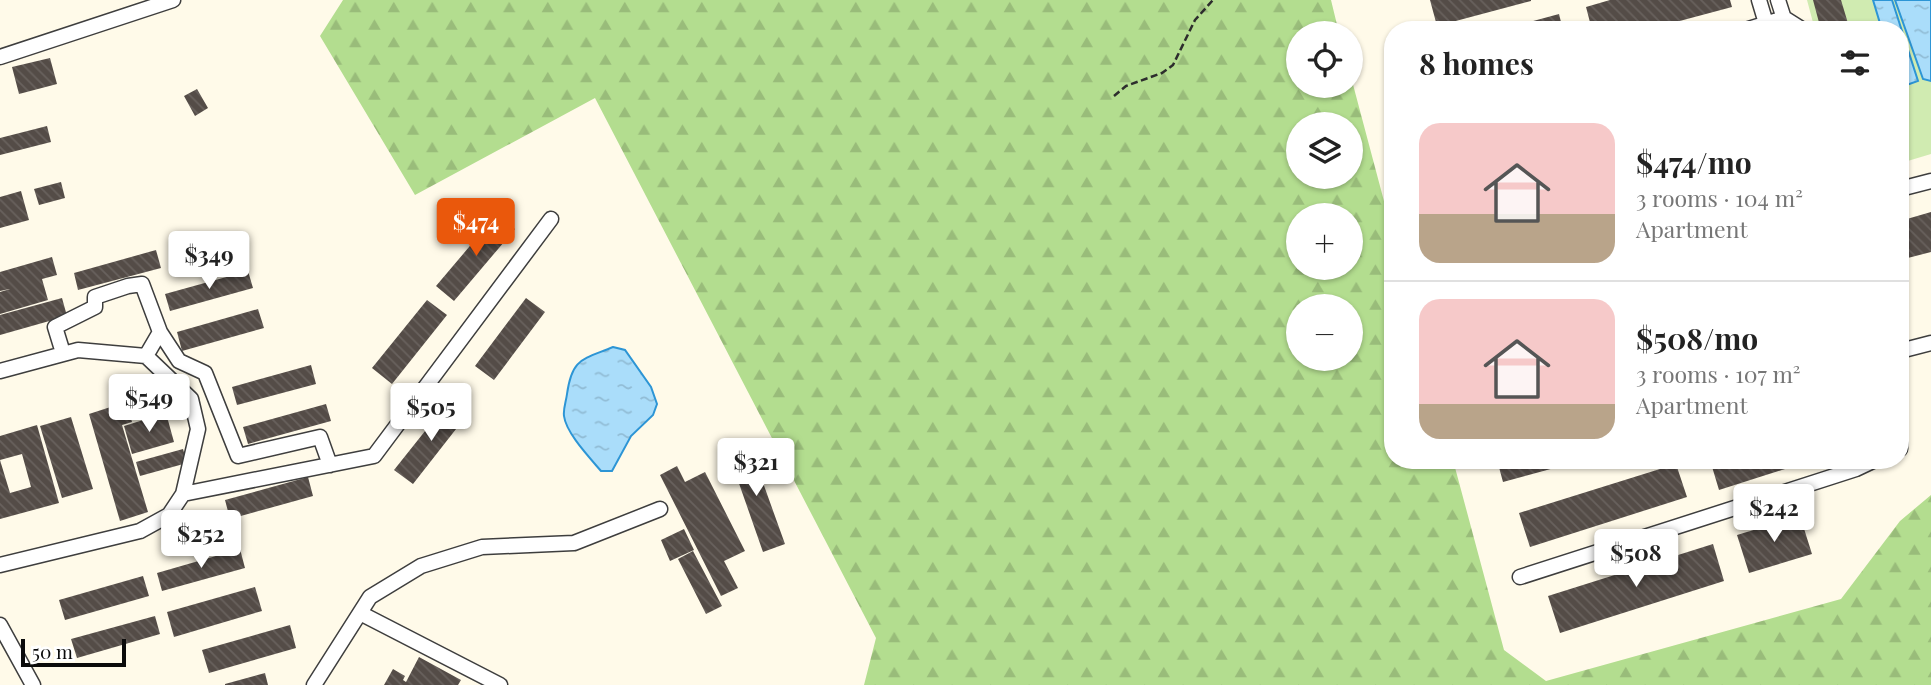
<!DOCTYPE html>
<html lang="en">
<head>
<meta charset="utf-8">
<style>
	:root { --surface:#fff; --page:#f6f6f6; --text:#222; --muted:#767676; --line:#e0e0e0; --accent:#ea580c }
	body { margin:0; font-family:"Playfair Display",serif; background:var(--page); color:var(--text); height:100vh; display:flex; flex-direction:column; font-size:26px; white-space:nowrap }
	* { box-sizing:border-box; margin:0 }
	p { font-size:23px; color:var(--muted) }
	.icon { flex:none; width:38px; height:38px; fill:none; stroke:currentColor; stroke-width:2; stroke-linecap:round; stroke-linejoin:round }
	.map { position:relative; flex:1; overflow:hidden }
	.drawer { position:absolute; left:1384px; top:21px; width:525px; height:448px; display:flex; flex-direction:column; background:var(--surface); border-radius:28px; box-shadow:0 2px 5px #0004 }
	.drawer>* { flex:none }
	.fabs { position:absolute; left:1286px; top:21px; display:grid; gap:14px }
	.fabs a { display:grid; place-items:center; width:77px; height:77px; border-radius:50%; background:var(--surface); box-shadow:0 2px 5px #0004; font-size:35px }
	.scale { position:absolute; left:21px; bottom:18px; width:105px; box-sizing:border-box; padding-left:7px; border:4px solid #0b0b0b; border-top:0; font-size:19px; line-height:24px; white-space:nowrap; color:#0b0b0b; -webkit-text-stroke:5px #fff; paint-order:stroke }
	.price { position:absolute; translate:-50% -60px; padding:0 16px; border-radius:7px; background:#fff; color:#222; font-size:23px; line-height:46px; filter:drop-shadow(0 2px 4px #0008) }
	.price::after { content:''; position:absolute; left:50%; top:42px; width:21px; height:16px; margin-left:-10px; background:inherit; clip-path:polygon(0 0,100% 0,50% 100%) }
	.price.on { background:var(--accent); color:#fff }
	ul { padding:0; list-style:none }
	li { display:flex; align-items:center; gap:21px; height:175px; padding:0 35px }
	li+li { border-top:2px solid var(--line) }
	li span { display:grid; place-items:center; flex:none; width:196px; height:140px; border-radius:21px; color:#555 }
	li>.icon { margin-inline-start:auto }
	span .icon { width:84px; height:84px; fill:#fffc; stroke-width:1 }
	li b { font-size:30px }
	h2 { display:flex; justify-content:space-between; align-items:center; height:84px; padding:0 35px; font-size:30px }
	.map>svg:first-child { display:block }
</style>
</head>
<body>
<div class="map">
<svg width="1931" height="685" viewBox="0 0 1931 685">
	<defs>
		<pattern id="forest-firs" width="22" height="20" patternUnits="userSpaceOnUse" patternTransform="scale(1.75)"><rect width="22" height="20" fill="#b3dd8f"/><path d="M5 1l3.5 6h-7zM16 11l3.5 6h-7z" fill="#99bc7a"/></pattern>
		<pattern id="water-ripples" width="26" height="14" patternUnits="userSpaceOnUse" patternTransform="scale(1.75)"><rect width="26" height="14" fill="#aaddfa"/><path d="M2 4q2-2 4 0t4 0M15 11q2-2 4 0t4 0" fill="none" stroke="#91bcd5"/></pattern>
		<pattern id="building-back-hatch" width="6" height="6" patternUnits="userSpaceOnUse" patternTransform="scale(1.75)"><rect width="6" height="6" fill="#544c47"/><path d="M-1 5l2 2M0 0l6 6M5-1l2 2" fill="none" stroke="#68615d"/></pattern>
	</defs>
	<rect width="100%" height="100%" fill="#fffae9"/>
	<path fill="url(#forest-firs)" fill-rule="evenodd" d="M343,0H1331L1339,33H1298V86H1351V77L1393,235V460H1453L1504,650L1546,681L1841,599L1900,521L1931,495V685H864L876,638L595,98L415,195L320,36ZM1298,124H1351V177H1298ZM1298,215H1351V268H1298ZM1298,306H1351V359H1298Z"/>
	<path fill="#d0ebb1" d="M1807,0H1931V154L1901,163L1900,30H1815Z"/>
	<path fill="url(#water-ripples)" stroke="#2d95d5" stroke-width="2" d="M1873,0H1892L1918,81L1901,87L1900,30H1882Z
		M1895,0H1931V81L1923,79Z
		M613,347L625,350L651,387L657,404L653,415L631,436L612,471H601C590,458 566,433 564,416C563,409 566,402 567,394C572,358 582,360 613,347Z"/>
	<path fill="url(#building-back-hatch)" d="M1430,0H1531V1L1437,26Z
		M1610,0H1730L1732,7L1646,30H1592L1586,7Z
		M1813,0H1841L1850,30H1821Z
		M1559,14L1563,30H1503V29Z
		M50,58L57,84L19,94L12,67Z
		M197,89L208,108L195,116L184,96Z
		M47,126L51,142L0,155V138Z
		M61,182L65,198L39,205L34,189Z
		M21,191L29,220L0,228V197Z
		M1931,212V252L1900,260V221Z
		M497,214L515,229L454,301L436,286Z
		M156,250L161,268L78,290L74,273Z
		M52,257L57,275L42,279L48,300L0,314V292L10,289L0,291V272Z
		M248,271L253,288L170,311L165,294Z
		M62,298L67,316L0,335V315Z
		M526,298L545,312L494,380L475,366Z
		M427,300L447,315L392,384L372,368Z
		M258,309L264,328L182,351L177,332Z
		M311,365L316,384L237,405L232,387Z
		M449,401L467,415L413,484L394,470Z
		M126,402L132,422L122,425L148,512L120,521L89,414Z
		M326,404L331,421L248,444L243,427Z
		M166,413L174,442L132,454L124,426Z
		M71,417L93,489L62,498L40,426Z
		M37,425L59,503L0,519V460L10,493L31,487L22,454L0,460V436Z
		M749,444L785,544L763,552L728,452Z
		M183,449L187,463L140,476L136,462Z
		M1497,460H1580V461L1503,482Z
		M1710,460H1810V461L1719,490Z
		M1676,464L1687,497L1530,547L1519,513Z
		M677,466L685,482L705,472L745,551L724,561L738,588L721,596L660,475Z
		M308,477L313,496L230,519L225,500Z
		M1800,516L1812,554L1749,573L1737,535Z
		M684,529L694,550L670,561L661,540Z
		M1713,544L1724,581L1560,633L1548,596Z
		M240,549L245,568L162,591L157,573Z
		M693,551L722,606L706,614L678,559Z
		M143,576L149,596L65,620L59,600Z
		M255,587L262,611L174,637L167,612Z
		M155,616L160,634L77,658L71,639Z
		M290,625L296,648L209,673L202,650Z
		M419,657L461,680L458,685H384L393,669L405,676L403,680L406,682Z
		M265,673L268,685H225V684Z"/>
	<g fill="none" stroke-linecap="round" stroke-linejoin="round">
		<g stroke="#3e3e3e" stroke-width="17">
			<path id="minor" d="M1759,0L1768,30
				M1778,0L1786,25
				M1745,30L1784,18L1803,30
				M0,57L173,0
				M1900,189L1931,181
				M160,332L179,361L205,373L238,456L320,437L330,465
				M1900,351L1931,343
				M63,353L55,327L95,307V297L128,286L142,284L160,332L146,356
				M0,371L78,350L146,356L191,399L198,429L183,494L169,515L140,531L0,565
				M1900,432V449
				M183,494L374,456L551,219
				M1520,577L1856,469L1875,460
				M360,613L500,685
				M0,625L33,685
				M314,685L370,597L421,566L482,547L574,543L660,509"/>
		</g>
		<path stroke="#2d2d2d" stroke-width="2.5" stroke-dasharray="7 3.5" stroke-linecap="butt" d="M1114,96L1126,86L1162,73L1173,65L1195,20L1213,0"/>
		<use href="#minor" stroke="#fff" stroke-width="14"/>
	</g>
</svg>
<div class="fabs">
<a><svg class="icon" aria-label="locate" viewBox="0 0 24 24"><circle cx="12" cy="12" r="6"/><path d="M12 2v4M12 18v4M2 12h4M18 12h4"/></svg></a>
<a><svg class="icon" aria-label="layers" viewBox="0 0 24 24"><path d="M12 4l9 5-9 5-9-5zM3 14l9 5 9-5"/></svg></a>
<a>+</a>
<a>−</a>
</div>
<div class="scale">50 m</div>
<b class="price on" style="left:476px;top:258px">$474</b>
<b class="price" style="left:209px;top:291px">$349</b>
<b class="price" style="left:149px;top:434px">$549</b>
<b class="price" style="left:431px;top:443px">$505</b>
<b class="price" style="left:756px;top:498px">$321</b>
<b class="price" style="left:1774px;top:544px">$242</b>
<b class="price" style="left:201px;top:570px">$252</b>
<b class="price" style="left:1636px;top:589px">$508</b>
<section class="drawer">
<h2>8 homes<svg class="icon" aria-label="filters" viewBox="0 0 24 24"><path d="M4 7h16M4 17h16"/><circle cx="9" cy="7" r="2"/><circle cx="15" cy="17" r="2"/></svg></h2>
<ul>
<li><span style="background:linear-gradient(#f6c9c9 65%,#b9a48a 0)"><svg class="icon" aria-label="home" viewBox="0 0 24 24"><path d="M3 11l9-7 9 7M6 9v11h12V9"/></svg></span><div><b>$474/mo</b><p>3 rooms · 104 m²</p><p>Apartment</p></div></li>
<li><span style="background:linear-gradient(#f6c9c9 75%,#b9a48a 0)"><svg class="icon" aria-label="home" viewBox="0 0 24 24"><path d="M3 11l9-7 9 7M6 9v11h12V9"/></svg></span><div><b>$508/mo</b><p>3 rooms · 107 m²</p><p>Apartment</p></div></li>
</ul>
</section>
</div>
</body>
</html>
